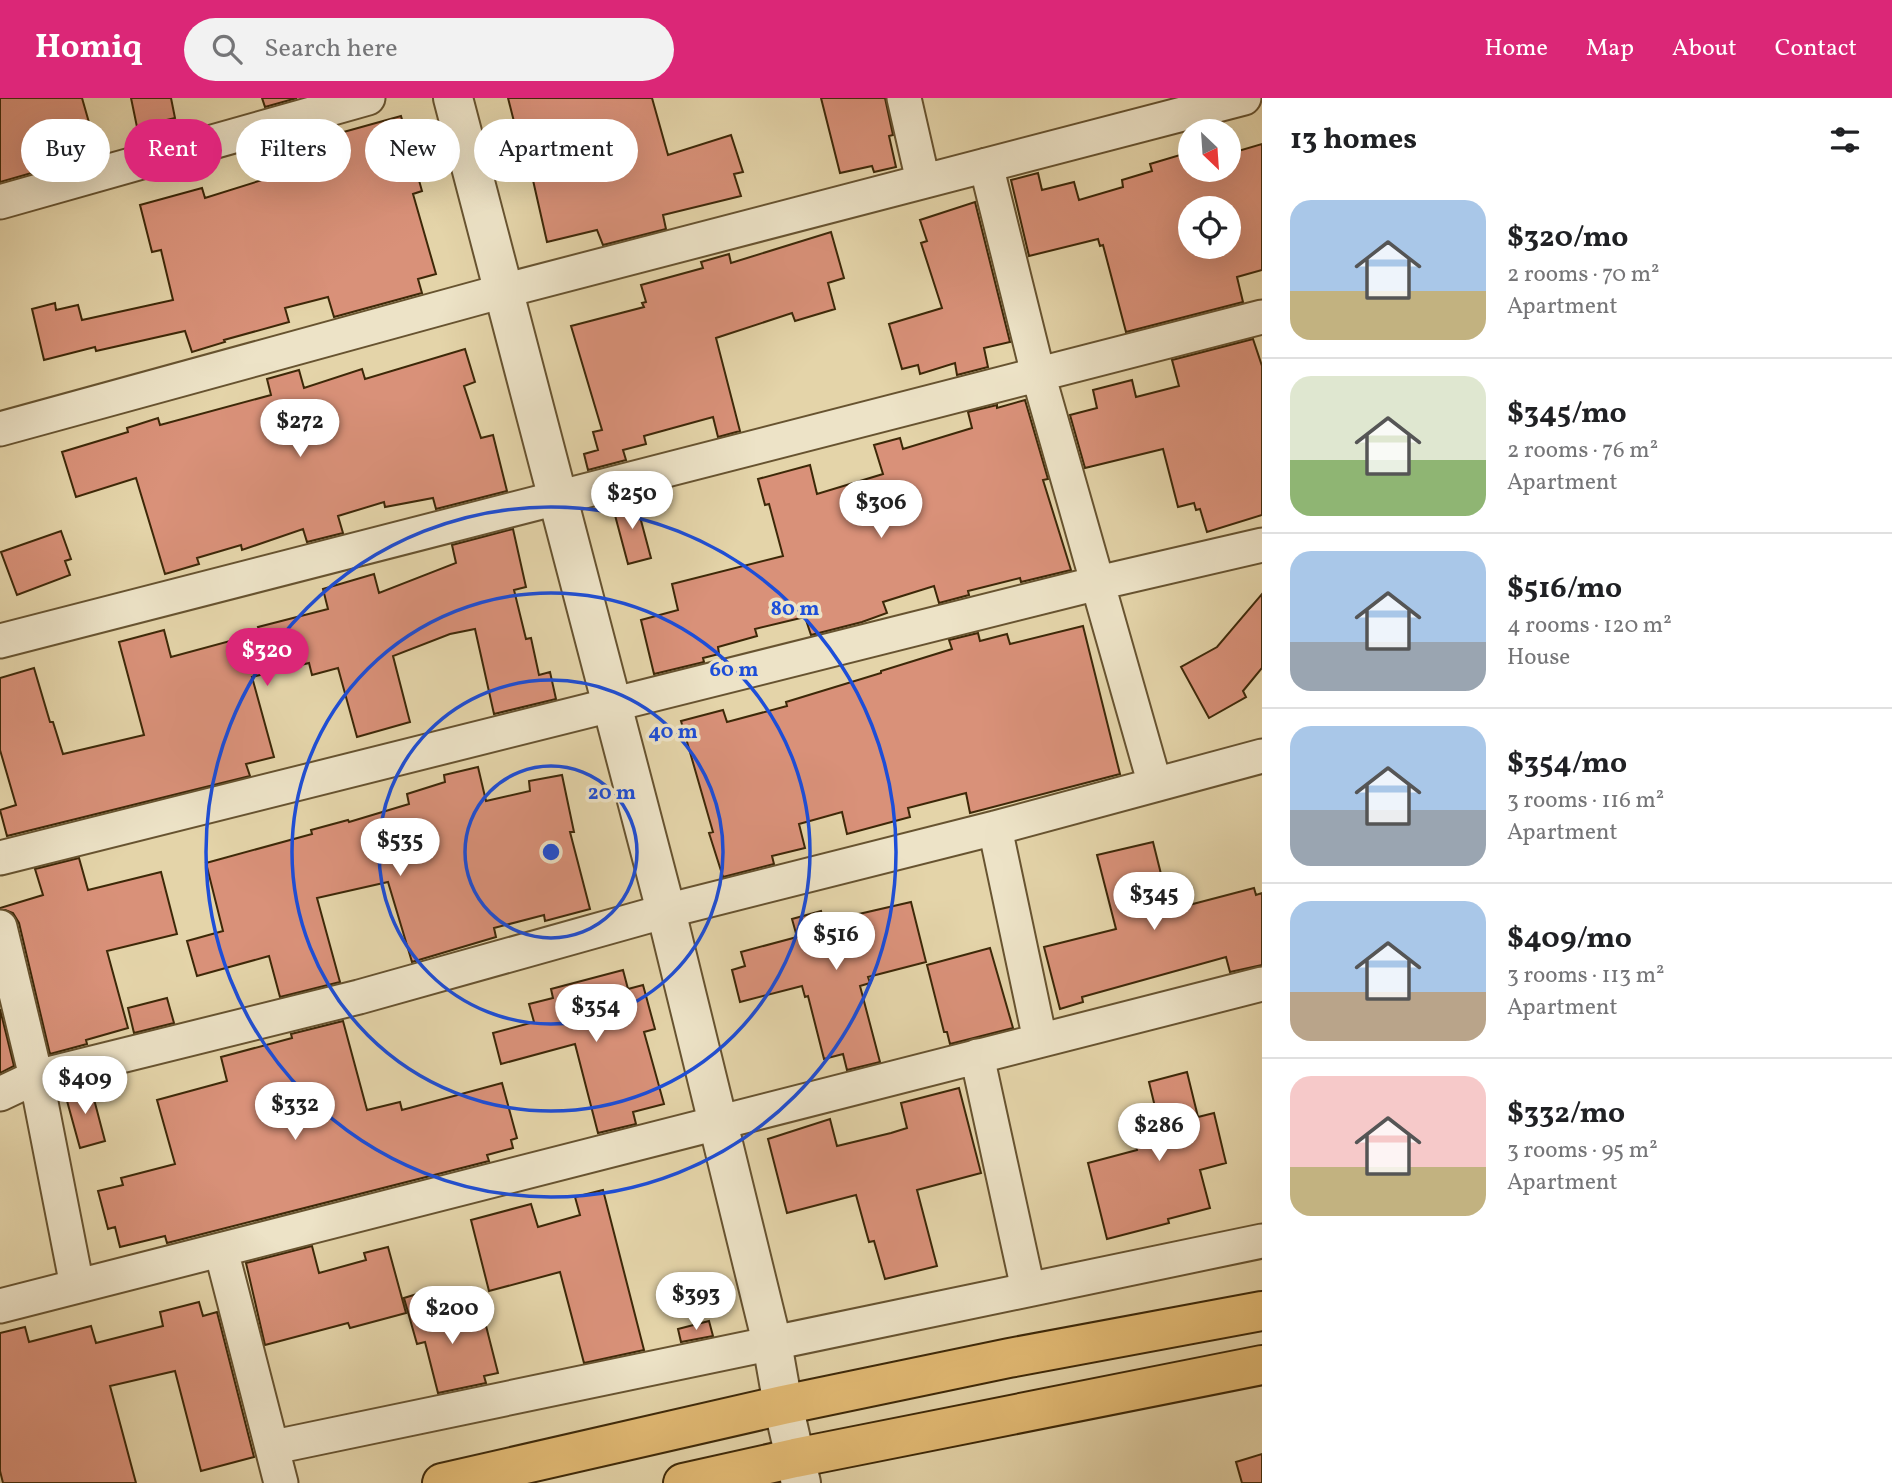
<!DOCTYPE html>
<html lang="en">
<head>
<meta charset="utf-8">
<style>
	:root { --surface:#fff; --page:#f2f2f2; --text:#202124; --muted:#757577; --line:#e0e0e0; --accent:#db2777 }
	body { margin:0; font-family:Vollkorn,serif; background:var(--page); color:var(--text); height:100vh; display:flex; flex-direction:column; font-size:26px; white-space:nowrap }
	* { box-sizing:border-box; margin:0 }
	p { font-size:23px; color:var(--muted) }
	.icon { flex:none; width:38px; height:38px; fill:none; stroke:currentColor; stroke-width:2; stroke-linecap:round; stroke-linejoin:round }
	.map { position:relative; flex:1; overflow:hidden }
	.drawer { display:flex; flex-direction:column; background:var(--surface); width:630px }
	.drawer>* { flex:none }
	.top-card { position:absolute; left:21px; top:21px; width:665px; height:63px; display:flex; gap:14px }
	.needle { width:46px; rotate:155deg }
	.fabs { position:absolute; left:1178px; top:21px; display:grid; gap:14px }
	.fabs a { display:grid; place-items:center; width:63px; height:63px; border-radius:50%; background:var(--surface); box-shadow:0 7px 28px #0002; font-size:35px }
	.price { position:absolute; translate:-50% -60px; padding:0 16px; border-radius:24px; background:#fff; color:#222; font-size:23px; line-height:46px; filter:drop-shadow(0 2px 4px #0008) }
	.price::after { content:''; position:absolute; left:50%; top:42px; width:21px; height:16px; margin-left:-10px; background:inherit; clip-path:polygon(0 0,100% 0,50% 100%) }
	.price.current { background:var(--accent); color:#fff }
	ul { padding:0; list-style:none }
	li { display:flex; align-items:center; gap:21px; height:175px; padding:0 28px }
	li+li { border-top:2px solid var(--line) }
	li span { display:grid; place-items:center; flex:none; width:196px; height:140px; border-radius:21px; color:#555 }
	li>.icon { margin-inline-start:auto }
	span .icon { width:84px; height:84px; fill:#fffc; stroke-width:1 }
	li b { font-size:30px }
	h2 { display:flex; justify-content:space-between; align-items:center; height:84px; padding:0 28px; font-size:30px }
	.chip { padding:0 24px; border-radius:32px; background:var(--surface); box-shadow:0 7px 28px #0002; font-size:24px; line-height:63px }
	.chip.current { background:var(--accent); color:#fff }
	header { display:flex; align-items:center; gap:42px; box-sizing:border-box; height:98px; padding:0 35px; background:var(--accent); color:#fff }
	header strong { font-size:33px }
	nav { display:flex; gap:38px; margin-inline-start:auto; font-size:24px }
	.search { width:490px; height:63px; background:var(--page); display:flex; align-items:center; gap:18px; box-sizing:border-box; padding:0 24px; border-radius:38px; color:var(--muted); font-size:26px }
	main { display:flex; flex:1; min-height:0 }
	.map>svg:first-child { display:block }
</style>
</head>
<body>
<header>
<strong>Homiq</strong>
<div class="search"><svg class="icon" aria-label="search" viewBox="0 0 24 24"><circle cx="10" cy="10" r="6"/><path d="M15 15l6 6"/></svg>Search here</div>
<nav><a>Home</a><a>Map</a><a>About</a><a>Contact</a></nav>
</header>
<main>
<div class="map">
<svg width="1262" height="1385" viewBox="0 0 1262 1385">
	<rect width="100%" height="100%" fill="#e4d4a9"/>
	<filter id="stains"><feTurbulence type="fractalNoise" baseFrequency=".00286" numOctaves="4"/><feColorMatrix values="0 0 0 0 .2 0 0 0 0 .09 0 0 0 0 .02 0 0 0 .5 -.17"/></filter>
	<radialGradient id="worn" r=".72"><stop offset=".6" stop-color="#630" stop-opacity="0"/><stop offset="1" stop-color="#630" stop-opacity=".3"/></radialGradient>
	<path fill="#d99179" stroke="#3d2808" stroke-width="2" fill-rule="evenodd" d="M0,0H82L98,56L0,84Z
		M131,0H171L175,20L137,29Z
		M262,0H297L265,9Z
		M508,0H652L668,57L731,37L743,74L734,76L741,98L663,117L666,131L603,147L597,132L547,144L530,69L526,71Z
		M821,0H885L893,37L889,38L896,69L874,74L872,68L840,75Z
		M401,18L422,93L413,96L436,176L418,181L422,195L334,219L328,199L285,210L289,224L224,242L225,244L192,254L185,233L96,253L95,249L44,262L32,211L55,205L56,212L78,207L82,222L173,202L161,152L152,154L140,107L202,90L205,100L278,77L273,58L278,57L275,46L320,34L322,40Z
		M1262,46V172L1237,179L1243,204L1126,234L1103,147L1100,148L1098,141L1029,158L1011,82L1038,75L1042,92L1074,84L1079,102L1123,89L1122,82L1152,73L1150,66L1190,54V72H1228V56ZM1190,110H1228V149H1190Z
		M975,104L1010,244L984,250L988,269L957,277L955,265L920,276L918,267L902,271L889,226L942,210L921,145L927,143L920,122Z
		M831,134L844,180L828,185L835,211L795,223L792,215L716,240L740,333L718,339L713,319L644,338L646,346L623,352L626,362L588,372L584,356L598,352L593,334L602,332L571,228L644,209L642,205L646,204L641,187L703,170L701,164L729,156L731,165Z
		M1253,241L1262,268V417L1207,434L1200,411L1196,412L1194,405L1178,409L1163,351L1085,370L1070,317L1097,310L1093,292L1132,282L1136,299L1179,288L1172,262Z
		M465,251L475,284L464,288L481,340L493,337L507,393L436,411L433,400L385,409L384,404L338,418L343,435L307,444L303,431L242,452L241,447L197,460L199,466L165,476L136,380L76,399L62,354L128,334L127,330L158,320L160,327L271,297L267,281L299,272L304,290L362,271L365,281Z
		M1025,302L1048,381L1043,382L1071,472L1021,484L1020,480L968,493L969,497L939,505L934,488L883,504L887,515L862,524L811,537L805,519L755,531L757,538L718,549L719,556L703,560L704,564L654,576L641,522L678,512L672,486L783,458L769,406L765,407L758,381L810,367L817,396L883,376L874,347L900,340L903,351L972,330L968,314L997,307V310Z
		M635,400L651,460L628,466L612,406Z
		M513,431L526,489L514,492L526,541L531,540L539,577L550,574L556,601L494,616L475,531L450,536L393,558L410,624L357,639L338,570L312,577L309,565L252,579L274,659L246,666L250,678L7,738L0,712L16,707L0,652V580L34,570L50,624H53L63,656L144,637L119,544L164,532L171,559L260,535L258,529L328,511L323,491L374,476L379,495L456,465L452,447Z
		M61,433L71,461L65,463L70,477L17,497L1,454Z
		M1262,496V570L1243,593L1246,599L1209,620L1181,569L1217,549Z
		M1083,528L1120,676L970,715L966,695L908,710L910,719L847,736L842,714L799,726L805,750L772,758L774,766L723,779L709,735L713,734L681,623L723,612L727,624L787,608L786,604L881,575V573L952,551L949,542L978,535L980,543L1007,536L1010,546Z
		M478,669L486,703L530,693L529,683L562,677L574,734H570L590,811L545,823L544,817L494,830L496,839L412,864L388,784L317,800L340,884L280,899L269,858L197,878L187,843L223,833L206,765L312,736L311,732L348,722L349,724L409,706L407,696L445,684L444,677Z
		M1153,744L1170,812L1254,790L1256,797L1262,795V867L1230,874L1226,859L1082,899L1083,904L1060,911L1044,849L1116,831L1097,757Z
		M79,760L88,792L161,774L177,836L107,853L128,930L86,942L87,946L50,956L19,825L13,815L0,810L43,797L35,771Z
		M911,804L926,864L868,879L870,885L860,888L880,964L847,972L843,956L824,961L808,898L805,899L802,888L740,904L732,872L745,868L741,854L797,839L792,821L821,813L824,824Z
		M990,850L1013,930L950,946L947,934H944L927,867Z
		M623,872L628,891L643,887L655,931L644,934L664,1006L633,1014L636,1026L598,1035L575,946L501,966L493,935L534,924L529,906L553,900L551,891Z
		M167,900L174,925L134,935L128,910Z
		M0,911L14,968L0,975Z
		M343,923L367,1012L400,1004L402,1012L502,985L517,1040L511,1042L513,1050L487,1057L489,1063L167,1145L165,1138L120,1149L115,1129L108,1131L98,1093L123,1087L121,1080L175,1066L157,1002L227,983L221,959L292,940L291,936Z
		M1187,974L1198,1019L1214,1015L1226,1065L1200,1072L1210,1110L1168,1121L1169,1125L1107,1141L1088,1065L1137,1052L1128,1015L1155,1009L1149,984Z
		M90,986L105,1043L80,1050L64,992Z
		M959,990L981,1075L917,1092L937,1168L885,1181L874,1143L869,1144L856,1097L787,1115L768,1041L830,1021L837,1048L891,1035L907,1030L901,1005Z
		M603,1092L644,1252L584,1265L560,1174L489,1193L471,1122L531,1106L538,1129L580,1117L575,1099Z
		M312,1148L319,1175L366,1162L364,1155L388,1149L406,1215L350,1230L348,1225L265,1247L246,1165Z
		M430,1192L441,1232L484,1220L498,1275L484,1278L486,1285L438,1295L425,1244L417,1246L404,1200Z
		M199,1204L203,1218L217,1214L254,1359L201,1373L175,1273L110,1288L136,1385H3L0,1373V1235L25,1229L29,1244L91,1228L96,1245L163,1228L160,1214Z
		M709,1223L713,1238L681,1244L678,1231Z
		M1262,1356V1385H1242L1236,1364Z"/>
	<g fill="none" stroke-linecap="round" stroke-linejoin="round">
		<g stroke="#675330" stroke-width="37">
			<path id="minor" d="M904,0L923,83
				M986,67L1038,276L1155,687
				M0,104L368,0
				M0,331L503,193L1244,0
				M0,543L1262,219
				M995,730L1040,942
				M0,760L1098,485L1262,447
				M0,829L36,979L77,1188
				M977,958L1028,1191
				M0,996L36,979L359,899L666,813L995,730L1262,658
				M221,1152L281,1385
				M0,1208L1262,886
				M274,1349L1262,1143"/>
		</g>
		<g stroke="#675330" stroke-width="42">
			<path id="tertiary" d="M453,0L666,813L772,1245L783,1307L801,1385"/>
		</g>
		<g stroke="#3d2808" stroke-width="42">
			<path id="primary" d="M442,1385L783,1307L1009,1260L1262,1213
				M683,1385L795,1360L1262,1267"/>
		</g>
		<use href="#minor" stroke="#ede3c7" stroke-width="33"/>
		<use href="#tertiary" stroke="#ede3c7" stroke-width="38"/>
		<use href="#primary" stroke="#e2ba74" stroke-width="38"/>
	</g>
	<g fill="none" stroke="#1d4ed8" stroke-width="3.5">
		<circle cx="551" cy="754" r="86"/>
		<circle cx="551" cy="754" r="172"/>
		<circle cx="551" cy="754" r="259"/>
		<circle cx="551" cy="754" r="345"/>
	</g>
	<circle cx="551" cy="754" r="10" fill="#1d4ed8" stroke="#ede3c7" stroke-width="3.5"/>
	<g font-size="21" text-anchor="middle" font-weight="bold" fill="#1d4ed8" stroke="#ede3c7" stroke-width="7" stroke-linejoin="round" paint-order="stroke">
		<text x="795" y="517">80 m</text>
		<text x="734" y="578">60 m</text>
		<text x="673" y="640">40 m</text>
		<text x="612" y="701">20 m</text>
	</g>
	<rect width="100%" height="100%" filter="url(#stains)"/>
	<rect width="100%" height="100%" fill="url(#worn)"/>
</svg>
<div class="fabs">
<a><svg class="needle" viewBox="-14 -14 28 28"><path d="M0-13l5 13h-10z" fill="#e53935"/><path d="M0 13l5-13h-10z" fill="#757577"/></svg></a>
<a><svg class="icon" aria-label="locate" viewBox="0 0 24 24"><circle cx="12" cy="12" r="6"/><path d="M12 2v4M12 18v4M2 12h4M18 12h4"/></svg></a>
</div>
<b class="price" style="left:300px;top:361px">$272</b>
<b class="price" style="left:632px;top:433px">$250</b>
<b class="price" style="left:881px;top:442px">$306</b>
<b class="price current" style="left:267px;top:590px">$320</b>
<b class="price" style="left:400px;top:780px">$535</b>
<b class="price" style="left:1154px;top:834px">$345</b>
<b class="price" style="left:836px;top:874px">$516</b>
<b class="price" style="left:596px;top:946px">$354</b>
<b class="price" style="left:85px;top:1018px">$409</b>
<b class="price" style="left:295px;top:1044px">$332</b>
<b class="price" style="left:1159px;top:1065px">$286</b>
<b class="price" style="left:696px;top:1234px">$393</b>
<b class="price" style="left:452px;top:1248px">$200</b>
<div class="top-card">
<a class="chip">Buy</a>
<a class="chip current">Rent</a>
<a class="chip">Filters</a>
<a class="chip">New</a>
<a class="chip">Apartment</a>
</div>
</div>
<section class="drawer">
<h2>13 homes<svg class="icon" aria-label="filters" viewBox="0 0 24 24"><path d="M4 7h16M4 17h16"/><circle cx="9" cy="7" r="2"/><circle cx="15" cy="17" r="2"/></svg></h2>
<ul>
<li><span style="background:linear-gradient(#a9c7e8 65%,#c2b280 0)"><svg class="icon" aria-label="home" viewBox="0 0 24 24"><path d="M3 11l9-7 9 7M6 9v11h12V9"/></svg></span><div><b>$320/mo</b><p>2 rooms · 70 m²</p><p>Apartment</p></div></li>
<li><span style="background:linear-gradient(#dfe7d0 60%,#8fb573 0)"><svg class="icon" aria-label="home" viewBox="0 0 24 24"><path d="M3 11l9-7 9 7M6 9v11h12V9"/></svg></span><div><b>$345/mo</b><p>2 rooms · 76 m²</p><p>Apartment</p></div></li>
<li><span style="background:linear-gradient(#a9c7e8 65%,#9aa5b1 0)"><svg class="icon" aria-label="home" viewBox="0 0 24 24"><path d="M3 11l9-7 9 7M6 9v11h12V9"/></svg></span><div><b>$516/mo</b><p>4 rooms · 120 m²</p><p>House</p></div></li>
<li><span style="background:linear-gradient(#a9c7e8 60%,#9aa5b1 0)"><svg class="icon" aria-label="home" viewBox="0 0 24 24"><path d="M3 11l9-7 9 7M6 9v11h12V9"/></svg></span><div><b>$354/mo</b><p>3 rooms · 116 m²</p><p>Apartment</p></div></li>
<li><span style="background:linear-gradient(#a9c7e8 65%,#b9a48a 0)"><svg class="icon" aria-label="home" viewBox="0 0 24 24"><path d="M3 11l9-7 9 7M6 9v11h12V9"/></svg></span><div><b>$409/mo</b><p>3 rooms · 113 m²</p><p>Apartment</p></div></li>
<li><span style="background:linear-gradient(#f6c9c9 65%,#c2b280 0)"><svg class="icon" aria-label="home" viewBox="0 0 24 24"><path d="M3 11l9-7 9 7M6 9v11h12V9"/></svg></span><div><b>$332/mo</b><p>3 rooms · 95 m²</p><p>Apartment</p></div></li>
</ul>
</section>
</main>
</body>
</html>
